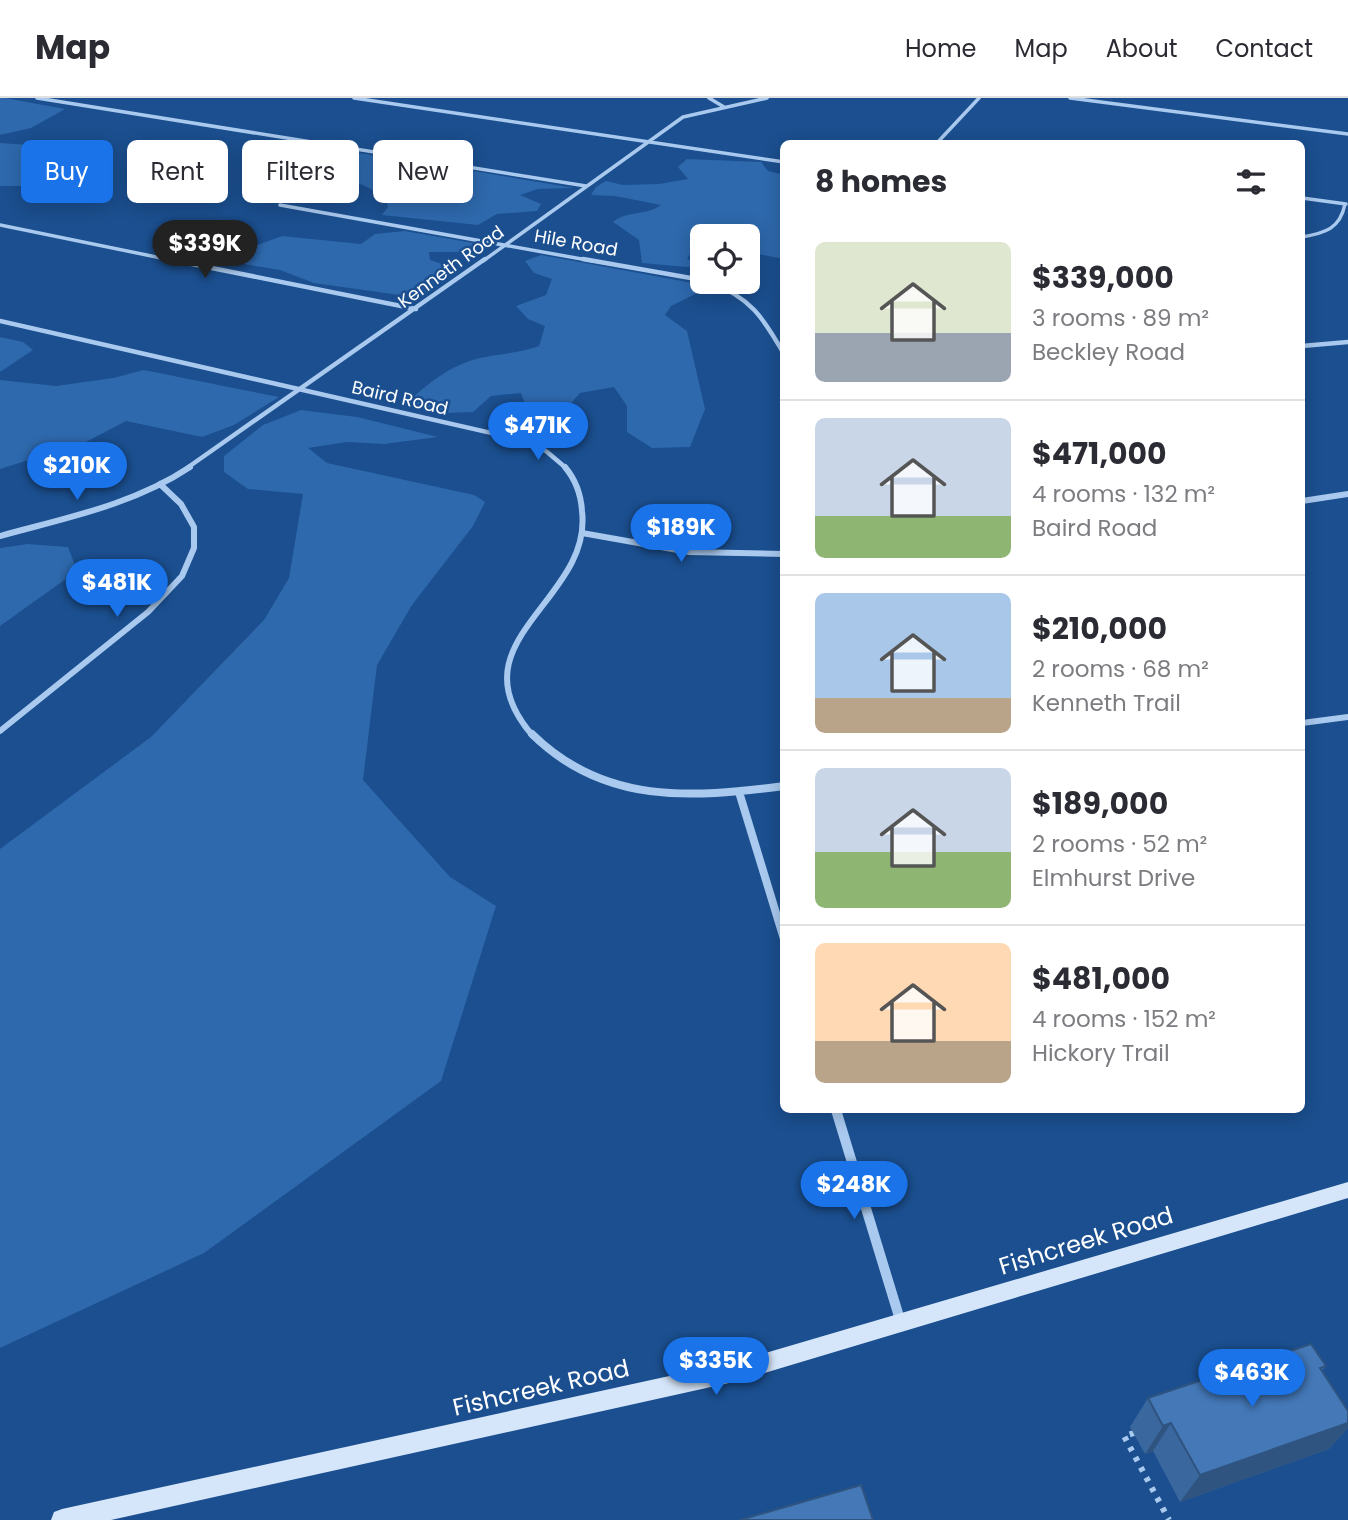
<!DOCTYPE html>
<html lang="en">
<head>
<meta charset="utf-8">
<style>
	:root { --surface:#fff; --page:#f2f2f3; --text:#2b2b33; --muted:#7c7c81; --line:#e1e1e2; --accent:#1a73e8 }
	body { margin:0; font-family:Poppins,sans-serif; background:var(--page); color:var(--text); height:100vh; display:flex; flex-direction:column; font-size:26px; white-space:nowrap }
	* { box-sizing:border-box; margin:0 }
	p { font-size:23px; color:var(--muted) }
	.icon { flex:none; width:38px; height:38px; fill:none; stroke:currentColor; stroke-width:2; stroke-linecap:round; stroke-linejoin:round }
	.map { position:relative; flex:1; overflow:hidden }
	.panel { position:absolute; left:780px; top:42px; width:525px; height:973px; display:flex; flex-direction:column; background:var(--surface); border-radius:10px; box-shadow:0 4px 18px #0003 }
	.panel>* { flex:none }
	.banner { position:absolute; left:21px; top:42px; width:654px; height:63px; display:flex; gap:14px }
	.tools { position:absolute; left:690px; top:126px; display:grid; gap:14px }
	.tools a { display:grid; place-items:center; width:70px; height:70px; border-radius:10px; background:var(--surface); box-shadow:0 4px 18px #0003; font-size:35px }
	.price { position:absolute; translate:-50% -60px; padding:0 16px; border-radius:24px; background:var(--accent); color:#fff; font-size:23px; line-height:46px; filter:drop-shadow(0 2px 4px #0008) }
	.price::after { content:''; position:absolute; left:50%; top:42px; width:21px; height:16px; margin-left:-10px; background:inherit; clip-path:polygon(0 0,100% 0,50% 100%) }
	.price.on { background:#222; color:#fff }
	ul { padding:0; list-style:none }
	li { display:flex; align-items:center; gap:21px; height:175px; padding:0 35px }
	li+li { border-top:2px solid var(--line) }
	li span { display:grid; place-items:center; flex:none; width:196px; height:140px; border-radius:10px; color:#555 }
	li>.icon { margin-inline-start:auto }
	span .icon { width:84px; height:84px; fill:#fffc; stroke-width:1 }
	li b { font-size:30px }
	h2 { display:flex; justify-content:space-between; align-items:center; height:84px; padding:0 35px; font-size:30px }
	.pill { padding:0 24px; border-radius:10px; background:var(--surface); box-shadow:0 4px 18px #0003; font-size:24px; line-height:63px }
	.pill.on { background:var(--accent); color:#fff }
	header { display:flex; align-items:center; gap:42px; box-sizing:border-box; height:98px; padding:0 35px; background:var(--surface); border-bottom:2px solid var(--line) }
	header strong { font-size:33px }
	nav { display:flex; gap:38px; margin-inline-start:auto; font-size:24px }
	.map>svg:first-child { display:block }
</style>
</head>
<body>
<header>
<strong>Map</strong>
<nav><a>Home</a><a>Map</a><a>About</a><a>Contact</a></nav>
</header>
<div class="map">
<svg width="1348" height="1422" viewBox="0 0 1348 1422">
	<rect width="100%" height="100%" fill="#1b4f8f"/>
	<path fill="#2e69ad" d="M0,0H5L65,11L31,30L0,37Z
		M0,45L29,47L72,55L63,64L84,69L92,75L22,88H0Z
		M333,54L367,56L393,63L408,77L426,78L455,70L574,90L538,91L520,97L541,106L537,113L497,116L478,127L382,117L388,109L386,101C377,95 367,88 356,84C332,77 300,83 280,65L289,58Z
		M687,61L761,64L768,73L784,77V161L747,154V138H702V155L690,156L687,161L700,167L687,169L642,165L639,142L613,124C628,112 646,118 661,107L615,98L591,97L596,89L606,83L623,87L659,86L688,81L678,69Z
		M405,133L484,147L466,154H429L430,162L454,170L436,183L426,195L399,197L314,185L280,172L232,164L252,149L282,138L361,146L375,136Z
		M541,157L698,186L697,195L671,208L665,217L687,233L705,311L690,349L652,350L627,334V308L614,289L580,295L568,309H526L521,295L491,298L473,314L444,315L406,306C427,286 450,267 480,260C500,256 519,255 539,248L545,228L528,221L516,208L546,197L552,181L534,175L525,163Z
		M0,239L23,244L33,252L0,274Z
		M144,272L279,299L234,327L202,339L126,323L86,344L0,371V282L56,288L113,280Z
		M301,312L357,319L438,339L384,346L347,344L308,350L327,365L474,397L485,404L473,428L412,507L377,567L363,682L450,779L496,808L441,983L204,1155L0,1250V751L151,639L264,522L289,480L303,396L248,391L224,374V358L263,327Z
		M28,446L68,449L77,473L0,528V450Z"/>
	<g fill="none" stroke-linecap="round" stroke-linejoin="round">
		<path stroke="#a9c9ee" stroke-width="6" stroke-dasharray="4.5 7" stroke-linecap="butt" d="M1134,1335L1124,1338L1169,1422"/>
		<path stroke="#a9c9ee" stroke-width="3.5" d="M37,0L586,88
			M354,0L784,64
			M709,0L724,9
			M1070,0L1348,36
			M936,46L979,0
			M1302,100L1346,106
			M280,107L593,163
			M0,127L176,163
			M1302,139C1325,135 1340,131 1345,106
			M483,163L683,19L767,0"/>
		<path stroke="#a9c9ee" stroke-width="4.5" d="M167,161L416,211
			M583,161L702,182
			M709,184C750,199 763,219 784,256
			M0,223L513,340L546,353L566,370
			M1302,248L1348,244
			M187,370L485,161"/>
		<path stroke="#a9c9ee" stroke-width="6" d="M1302,403L1348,396
			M582,435L689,454L784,456
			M0,438C65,420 133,407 190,369
			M1302,625L1348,619
			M0,633L148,514L182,478L194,450V429L181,406L160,386
			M533,638C450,543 593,503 582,413C581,397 575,381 565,369"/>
		<path stroke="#a9c9ee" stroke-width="8" d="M532,636C604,707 691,700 784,688
			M739,694L784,841"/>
		<path stroke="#a9c9ee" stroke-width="10" d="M836,1012L901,1225"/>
		<path fill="#d6e6fa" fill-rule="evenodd" d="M1348,1084V1100L738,1283L111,1422H51L54,1414L62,1411L738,1263Z"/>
	</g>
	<path fill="#3a679d" d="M1326,1268L1322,1273L1348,1313V1330L1329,1351L1180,1404L1153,1353L1145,1356L1130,1329L1148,1300Z"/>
	<path fill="#305480" d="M1171,1325L1153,1353L1145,1356L1163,1328Z
		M1348,1325V1330L1329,1351L1180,1404L1200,1377Z"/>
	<path fill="#4478b7" stroke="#305480" stroke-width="2" d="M1311,1246L1326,1268L1320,1270L1348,1313V1325L1200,1377L1171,1325L1163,1328L1148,1300Z
		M861,1387L873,1422H740Z"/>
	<g text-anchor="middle" stroke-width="5" stroke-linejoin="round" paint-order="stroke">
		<g font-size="18" fill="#fff" stroke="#1b4f8f">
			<text transform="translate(576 145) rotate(10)" y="6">Hile Road</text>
			<text transform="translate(451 169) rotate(-36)" y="6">Kenneth Road</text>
			<text transform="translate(400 300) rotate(13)" y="6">Baird Road</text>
		</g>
		<g font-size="24" fill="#fff" stroke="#1b4f8f">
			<text transform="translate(1086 1143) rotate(-17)" y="8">Fishcreek Road</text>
			<text transform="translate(541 1290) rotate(-13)" y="8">Fishcreek Road</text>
		</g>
	</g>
</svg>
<div class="tools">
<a><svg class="icon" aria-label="locate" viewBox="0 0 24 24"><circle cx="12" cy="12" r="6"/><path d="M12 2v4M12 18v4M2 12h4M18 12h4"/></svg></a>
</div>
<b class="price on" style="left:205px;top:182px">$339K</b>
<b class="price" style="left:538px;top:364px">$471K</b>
<b class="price" style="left:77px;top:404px">$210K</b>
<b class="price" style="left:681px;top:466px">$189K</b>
<b class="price" style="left:117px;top:521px">$481K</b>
<b class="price" style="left:854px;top:1123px">$248K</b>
<b class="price" style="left:716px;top:1299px">$335K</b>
<b class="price" style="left:1252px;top:1311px">$463K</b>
<div class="banner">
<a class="pill on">Buy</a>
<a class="pill">Rent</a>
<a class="pill">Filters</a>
<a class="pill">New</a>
</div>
<section class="panel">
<h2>8 homes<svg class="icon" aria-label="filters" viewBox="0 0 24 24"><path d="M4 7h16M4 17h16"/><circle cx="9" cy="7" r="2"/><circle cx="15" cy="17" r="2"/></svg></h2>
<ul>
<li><span style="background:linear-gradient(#dfe7d0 65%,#9aa5b1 0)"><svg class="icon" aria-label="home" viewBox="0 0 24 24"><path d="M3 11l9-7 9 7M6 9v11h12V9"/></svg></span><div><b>$339,000</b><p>3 rooms · 89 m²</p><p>Beckley Road</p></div></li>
<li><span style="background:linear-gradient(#c9d6e8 70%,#8fb573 0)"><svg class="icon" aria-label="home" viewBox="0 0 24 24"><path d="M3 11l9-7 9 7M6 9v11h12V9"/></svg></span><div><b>$471,000</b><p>4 rooms · 132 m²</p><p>Baird Road</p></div></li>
<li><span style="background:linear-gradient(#a9c7e8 75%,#b9a48a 0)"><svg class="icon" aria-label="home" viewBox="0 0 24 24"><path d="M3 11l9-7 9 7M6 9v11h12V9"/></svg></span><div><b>$210,000</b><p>2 rooms · 68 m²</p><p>Kenneth Trail</p></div></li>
<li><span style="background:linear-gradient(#c9d6e8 60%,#8fb573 0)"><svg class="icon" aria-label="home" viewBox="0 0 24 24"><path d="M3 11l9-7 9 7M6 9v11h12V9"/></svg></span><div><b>$189,000</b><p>2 rooms · 52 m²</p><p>Elmhurst Drive</p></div></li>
<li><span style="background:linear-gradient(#ffd9b3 70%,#b9a48a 0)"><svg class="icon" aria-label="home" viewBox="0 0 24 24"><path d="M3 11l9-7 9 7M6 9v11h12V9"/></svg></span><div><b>$481,000</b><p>4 rooms · 152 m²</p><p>Hickory Trail</p></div></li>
</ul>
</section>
</div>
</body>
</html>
